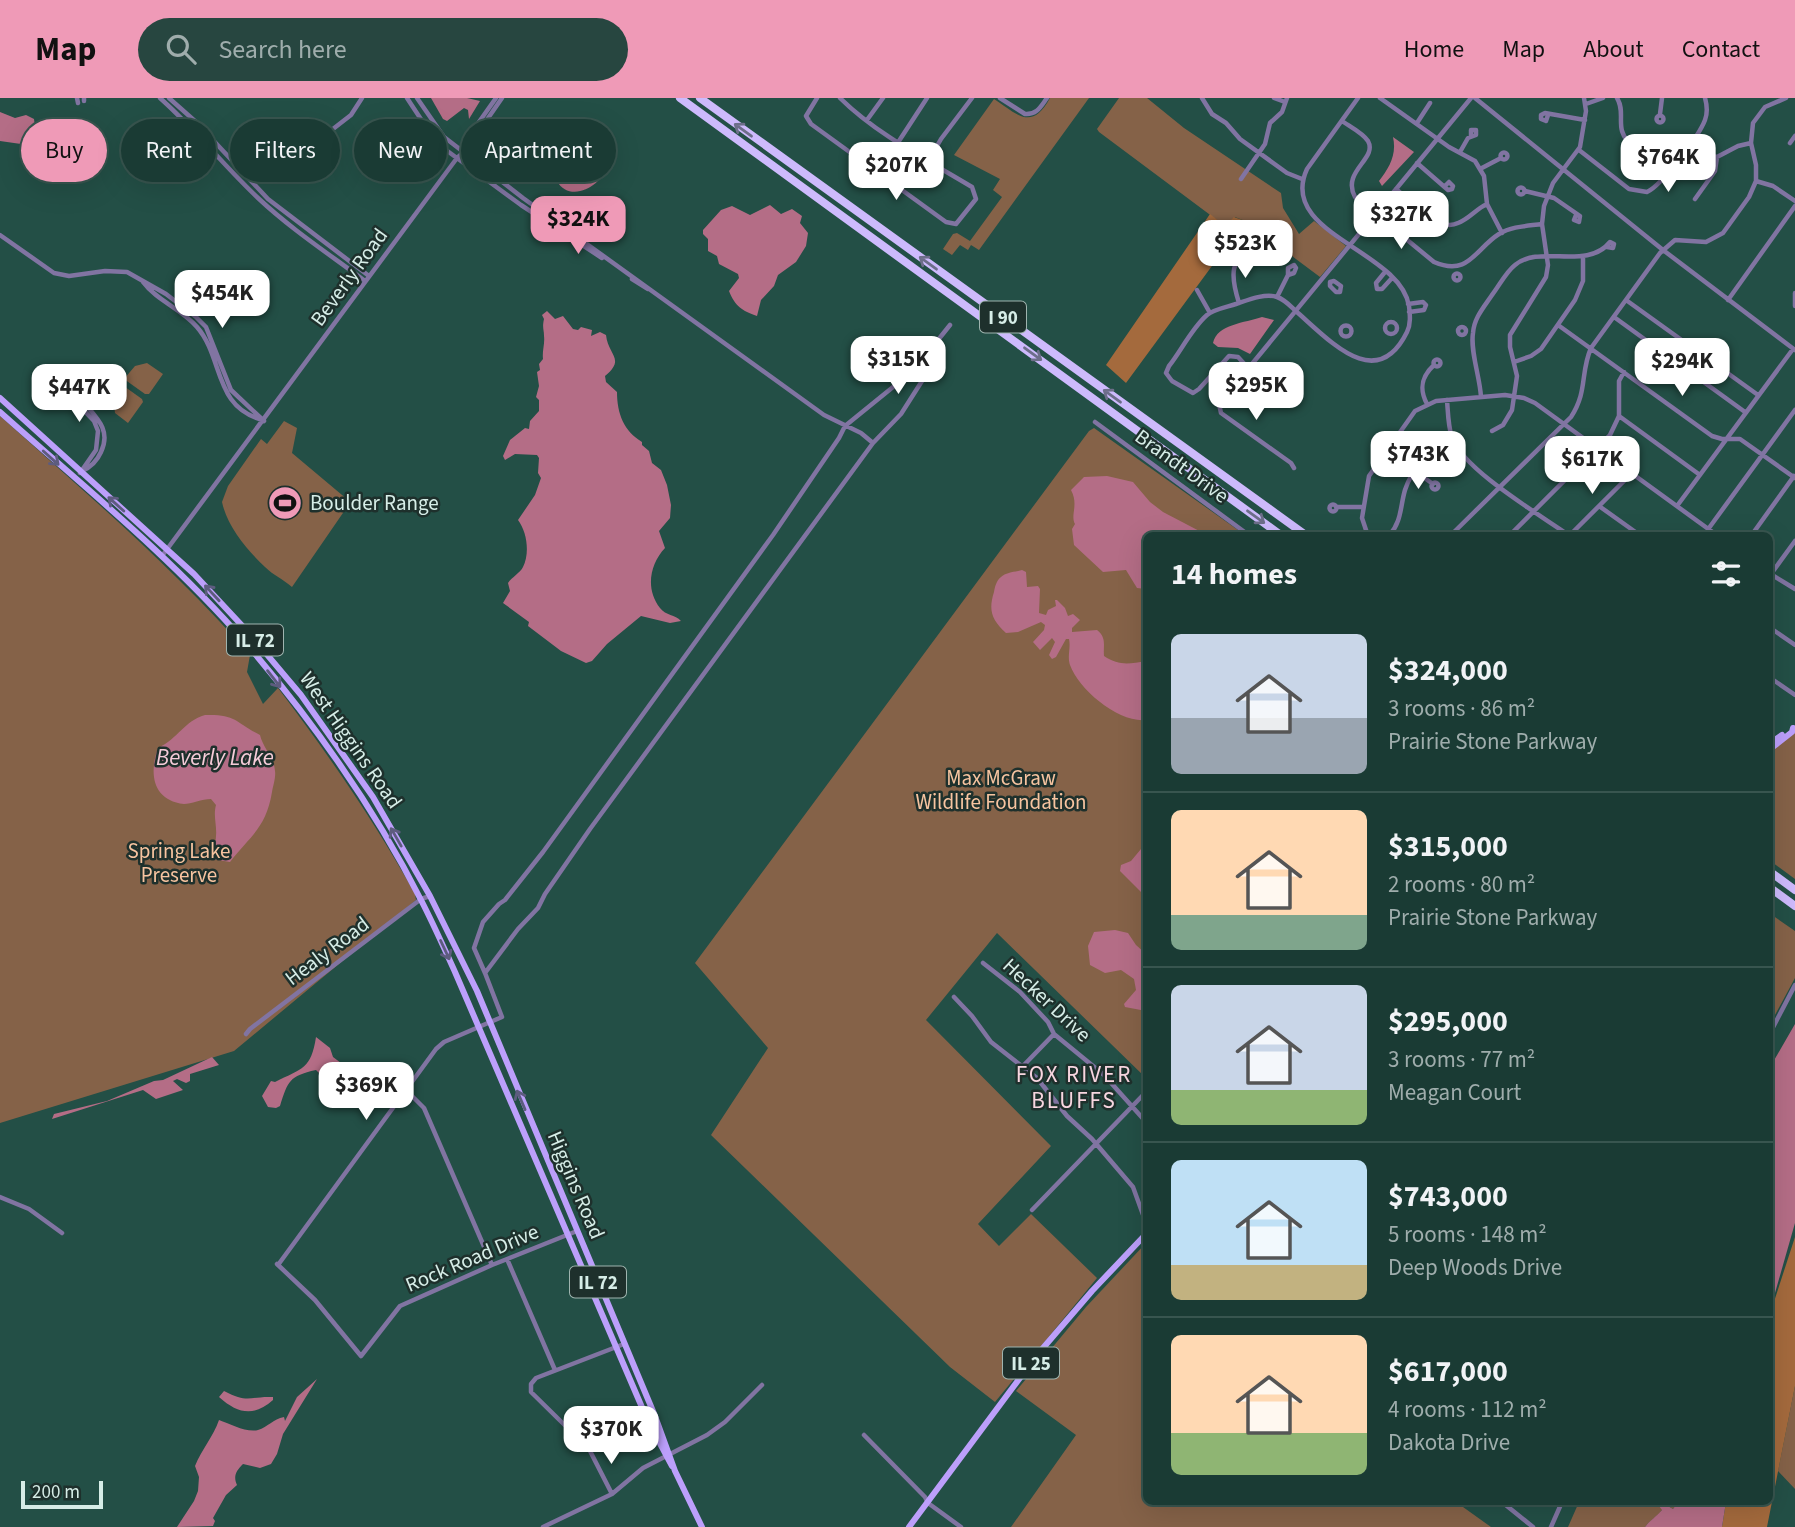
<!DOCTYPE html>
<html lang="en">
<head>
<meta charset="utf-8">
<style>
	:root { --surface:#1a3b34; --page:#274640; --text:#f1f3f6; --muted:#9fadac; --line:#38554f; --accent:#ef9ab7 }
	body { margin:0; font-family:"Source Sans 3",sans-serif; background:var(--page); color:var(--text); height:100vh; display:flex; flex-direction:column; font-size:26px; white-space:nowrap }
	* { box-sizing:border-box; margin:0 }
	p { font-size:23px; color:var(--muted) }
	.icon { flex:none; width:38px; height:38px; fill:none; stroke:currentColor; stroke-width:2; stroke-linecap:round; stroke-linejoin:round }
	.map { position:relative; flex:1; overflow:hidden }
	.panel { position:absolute; left:1143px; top:434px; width:630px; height:973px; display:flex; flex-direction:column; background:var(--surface); border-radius:10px; box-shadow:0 7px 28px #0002,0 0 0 2px var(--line) }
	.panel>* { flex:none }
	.hud { position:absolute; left:21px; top:21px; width:665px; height:63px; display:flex; gap:14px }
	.scale { position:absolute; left:21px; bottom:18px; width:82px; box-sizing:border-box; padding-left:7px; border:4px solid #d6ede7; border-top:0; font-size:19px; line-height:24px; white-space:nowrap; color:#d6ede7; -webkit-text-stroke:5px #1e302c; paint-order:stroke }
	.price { position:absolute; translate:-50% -60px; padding:0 16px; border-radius:14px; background:#fff; color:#222; font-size:23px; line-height:46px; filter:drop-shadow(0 2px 4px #0008) }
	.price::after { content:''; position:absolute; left:50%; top:42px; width:21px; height:16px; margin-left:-10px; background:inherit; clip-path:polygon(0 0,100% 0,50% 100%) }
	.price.active { background:var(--accent); color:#111 }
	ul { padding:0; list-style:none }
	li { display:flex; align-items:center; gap:21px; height:175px; padding:0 28px }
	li+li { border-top:2px solid var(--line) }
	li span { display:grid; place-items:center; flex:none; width:196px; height:140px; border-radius:10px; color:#555 }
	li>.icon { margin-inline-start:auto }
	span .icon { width:84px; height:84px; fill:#fffc; stroke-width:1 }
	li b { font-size:30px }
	h2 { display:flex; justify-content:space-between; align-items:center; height:84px; padding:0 28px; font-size:30px }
	.tag { padding:0 24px; border-radius:32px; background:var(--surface); box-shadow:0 7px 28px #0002,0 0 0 2px var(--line); font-size:24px; line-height:63px }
	.tag.active { background:var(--accent); color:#111 }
	header { display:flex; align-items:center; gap:42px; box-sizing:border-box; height:98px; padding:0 35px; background:var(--accent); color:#111 }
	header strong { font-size:33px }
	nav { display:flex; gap:38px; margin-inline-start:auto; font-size:24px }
	.search { width:490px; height:63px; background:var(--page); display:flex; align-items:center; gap:18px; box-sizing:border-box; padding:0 24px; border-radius:38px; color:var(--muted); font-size:26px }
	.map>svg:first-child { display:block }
</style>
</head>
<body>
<header>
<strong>Map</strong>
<div class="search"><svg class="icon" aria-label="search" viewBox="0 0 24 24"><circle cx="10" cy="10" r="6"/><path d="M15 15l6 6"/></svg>Search here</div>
<nav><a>Home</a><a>Map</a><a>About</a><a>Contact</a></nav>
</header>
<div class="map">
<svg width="1795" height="1429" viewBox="0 0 1795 1429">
	<rect width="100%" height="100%" fill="#234f46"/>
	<path fill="#856248" d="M1050,0H1089L979,152L971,147L968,152L960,147L952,157L943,151L953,136L957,135L970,143L1002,99L993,92L1000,81L954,57L994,1C1018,17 1032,33 1050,0Z
		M1119,0H1147L1184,30L1281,95L1283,110L1299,136L1314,123L1346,148L1320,179L1245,123L1235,119L1225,128L1099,34L1097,31Z
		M147,265L163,276L149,296H145L124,281L135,268Z
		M121,286L142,301L143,304L128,325L115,315L113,297Z
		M0,318C86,395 174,470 250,557L247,574L263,606L278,590C328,656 375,724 415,796L416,802L234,953L0,1025Z
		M284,323L297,330L292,355L348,402L345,412L292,489C283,481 273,477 265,469C247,452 227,428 222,404L228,388L261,341L267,346Z
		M1094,330L1245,437L1146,438V980L997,835L926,922L1051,1048L978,1126L999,1148L1031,1116L1097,1180L995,1304L950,1269L711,1037L768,950L695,865L1089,333Z
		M1794,634L1795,635V781L1769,762V655Z
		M1769,815L1795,833V880L1769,928Z
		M1146,1145V1404H1456L1491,1429H1011L1076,1337L1016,1293L1086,1209Z
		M1795,1288V1391L1778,1373Z
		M1579,1404H1678L1673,1411L1661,1404L1662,1412C1657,1419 1650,1422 1645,1429H1568Z"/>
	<path fill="#a46a3d" d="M1210,116L1225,128L1234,119L1245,123L1126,285L1106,267Z
		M1795,1139V1288L1767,1429H1722L1726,1404H1769V1219Z"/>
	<path fill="#b46d86" d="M431,0H467L480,3L469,21L468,12L464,10L447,23L443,21Z
		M0,14L15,20L26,17L34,21L35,29L29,33L21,46L0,43Z
		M1393,39L1414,54L1382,88L1379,83C1389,70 1397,57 1393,39Z
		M71,43L103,50L104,57L94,72L86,68L80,72H63L56,79L37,65C43,56 47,58 56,54C63,51 64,45 71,43Z
		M585,44L600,49L590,54V58L593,62L600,60L602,52C620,79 572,111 557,83C558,65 567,48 585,44Z
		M770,107L781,116L792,111L802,118L800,125L808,135L806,148L796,164L778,177L774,188L761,202L757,218C742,213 735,208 729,193L739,180L738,176L719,166L717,158L708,153V141L703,136V132L721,112L732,108L750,117Z
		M547,213L555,221L563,218L573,231L578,232L581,229L592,232L591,238L600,234L606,237C608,257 626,261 605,278L606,284L617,294C617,316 624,333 642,344V347L649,353L652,365L661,372L667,387L671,407L670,420L659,433L665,450C650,466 645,491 660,510C666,518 675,516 681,523L670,525L641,518L607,546L592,563L586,565L561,553L528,528L529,524L503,505L510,493L508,485C512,479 520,475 523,469C530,455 527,434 518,422L535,397L541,380L538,375L539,360L537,357L515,356L505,362L503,358L510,342L525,330L529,331L530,323L539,313V302L536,299L539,288L537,274L540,272L539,266L543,261C542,253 545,246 544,238C544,231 542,230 544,221L542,217Z
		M1262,219L1274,222L1250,256L1238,250L1218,249L1213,245C1217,226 1245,225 1262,219Z
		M1107,378L1133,384L1150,404L1163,414L1207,437L1146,438V491L1137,490L1126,472L1103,474L1074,447L1072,431L1075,426C1070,417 1079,407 1071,392L1084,379Z
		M1022,472L1026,474L1027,489L1038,488L1040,491L1039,515L1046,517L1048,512L1056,508L1055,502H1057L1065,510L1068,518L1073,516L1080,522L1072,530V534L1097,532C1107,540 1103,547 1104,558C1119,568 1129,566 1146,563V622C1119,625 1079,592 1070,567C1067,558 1071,550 1069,541H1066L1056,559L1052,561L1049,557L1055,544L1052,540L1040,552L1033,544L1044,532L1045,527L1041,524L1018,534L1006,535C992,522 988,513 994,494C995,489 996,483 1001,479C1006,474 1016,474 1022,472Z
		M205,617C236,616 235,624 260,637C263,650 274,659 275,673C276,679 273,688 272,694C266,730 251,737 230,764L212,761C210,752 216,747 216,738C217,727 213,718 216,707L211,701C202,701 191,706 184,706C152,702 149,675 158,650C179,640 184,623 205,617Z
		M1146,745V799L1120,773L1121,767L1131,763Z
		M1115,832L1128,835L1136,847L1146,856V913L1125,909L1124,906L1136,892L1134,881L1121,872L1105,875L1090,867L1088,848L1094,834Z
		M1795,926V1125L1769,1216V971Z
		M316,939L330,950L333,959L341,965L339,969L325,981L316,972C289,978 288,983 280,1008L276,1010L268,1009L262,998L271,983L275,984C303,970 311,971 316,939Z
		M212,959L219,967L190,976V983L186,985L177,981L173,983L183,992L156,1001L143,992L52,1021L54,1016L107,1003L154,983L163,982Z
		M317,1281L283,1336L277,1356L271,1366L260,1370L243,1366C236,1373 233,1378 237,1387L226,1397L213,1420L215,1423L213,1428L177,1429L194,1403L198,1393L199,1379L195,1368C202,1351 213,1339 219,1322C230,1326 247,1335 258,1332C268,1329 273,1321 284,1319L285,1323L297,1299Z
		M224,1293C249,1306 249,1298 273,1299V1302C254,1319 238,1316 219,1299Z
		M1661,1404L1673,1411L1678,1404H1726L1722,1429H1645C1650,1422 1656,1419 1662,1412L1659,1408Z"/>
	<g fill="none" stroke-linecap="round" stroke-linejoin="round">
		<path stroke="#b46d86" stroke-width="2" d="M35,30L57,32L64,46"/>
		<path stroke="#8174a2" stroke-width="4.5" d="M77,0L78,5
			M84,0V3
			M160,0C195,31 224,68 258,100C291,131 329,156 365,183
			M169,0L196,24L268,101L369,178
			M407,0L432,38L446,52L521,107L602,160
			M417,0L444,39L523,100L824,317L861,335L873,345L901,316L943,250
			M817,0L806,18L811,26L946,124L956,126L976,101L972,89C929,63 876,36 840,0
			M1000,0L1025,16C1037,17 1041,8 1047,0
			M1202,0L1212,16L1226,25L1240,41L1287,75L1302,81
			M1274,0L1285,4
			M1380,0L1449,49L1475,63L1484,78L1487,106L1502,135
			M1475,0L1663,152L1795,252
			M1617,0C1624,11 1619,22 1622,33C1628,53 1656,59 1672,69
			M1586,6L1603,0
			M1660,16L1662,0
			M1548,17L1546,23L1541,21V17L1545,15L1585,22
			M1656.5 21a3.5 3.5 0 1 1 7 0a3.5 3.5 0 1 1-7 0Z
			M867,22L883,0
			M1342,23C1349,28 1363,35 1368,43C1378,61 1341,73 1355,99L1434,164C1469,179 1475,151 1499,136C1512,128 1528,128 1542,126
			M1417,25L1430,5
			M899,43L927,0
			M1689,45L1706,57L1717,59L1738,48L1751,45
			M1790,45L1795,38
			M462,52V48L496,0
			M1579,52L1629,91L1647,94C1662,87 1699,38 1705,22C1708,14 1707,7 1705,0
			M1460,54L1468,40L1476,37V32H1471V38
			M1500.5 58a3.5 3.5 0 1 1 7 0a3.5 3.5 0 1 1-7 0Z
			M929,62L941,41L972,0
			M1417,65L1448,92L1452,91L1453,88L1449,84L1445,88
			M1480,71L1501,60
			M240,74L265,61L294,59L302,55L351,17L362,0
			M1241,81L1265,46L1270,25L1282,14L1287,0
			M1756,83L1773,88L1795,103
			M1517.5 93a3.5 3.5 0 1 1 7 0a3.5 3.5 0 1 1-7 0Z
			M1396,91C1411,103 1437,135 1458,125C1469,121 1476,111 1487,106
			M1525,93L1554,100L1580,118L1579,124L1574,122L1576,117
			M1695,101L1715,73L1717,59
			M0,137L54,175L69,178L105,173L127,174L166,196L196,219L206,229L231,292L264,323
			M1385,174L1376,185L1377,191H1382L1392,180
			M1453.5 179a3.5 3.5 0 1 1 7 0a3.5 3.5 0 1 1-7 0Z
			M632,181L648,191
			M1334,183L1341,188L1340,194H1336L1330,188V184Z
			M143,184C157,203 182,211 197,229C224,260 213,309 263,322
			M1197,192L1210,215
			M1795,195V208
			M1277,199L1288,177V170L1294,167L1296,170L1294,175L1288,177
			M1626,202L1758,297
			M1728,202L1795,108
			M1239,205C1229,173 1232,167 1251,141H1257L1258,144L1254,151L1247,150
			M1408,206L1423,204L1426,207L1424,212L1409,214
			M1614,219L1745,314
			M1385 230a6 6 0 1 1 12 0a6 6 0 1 1-12 0Z
			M1558,227L1712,338L1722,341H1740L1795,380
			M1340.5 233a5.5 5.5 0 1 1 11 0a5.5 5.5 0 1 1-11 0Z
			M1458 233a4 4 0 1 1 8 0a4 4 0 1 1-8 0Z
			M1433.5 265a3.5 3.5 0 1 1 7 0a3.5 3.5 0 1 1-7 0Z
			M1514,264L1531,258L1541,251L1575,202L1583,183V159
			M1249,271L1238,259L1229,258L1199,291L1193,295L1172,283L1166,275L1169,268C1181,253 1192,230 1207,217C1214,211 1227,209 1236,206C1248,202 1265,195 1277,199C1286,202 1292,210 1298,215C1331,244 1377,295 1407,234C1411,226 1410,217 1409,208C1400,152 1277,136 1307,71L1358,0
			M68,277C72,287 78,298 85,306C98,321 111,333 101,354C97,363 91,369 82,373
			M62,280L74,302L94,323L98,333L96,352L80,375
			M1481,299C1480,279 1470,253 1473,235C1474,220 1484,209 1492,197C1499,188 1506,174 1515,167C1540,146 1587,173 1610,144L1614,146L1613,150L1607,149
			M1447,302C1448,314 1448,328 1452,340C1465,373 1539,416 1570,438
			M1427,306C1419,291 1421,279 1434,267
			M1619,318L1700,377
			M1095,324L1250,438
			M1492,333L1503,327L1512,312L1517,278L1510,249V237L1546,179L1548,167L1542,126L1544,108L1553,85L1580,49L1586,13L1584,0
			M1294,370L1291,365L1221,315L1219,306L1471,0
			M1416,374L1433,386
			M1431.5 388a3.5 3.5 0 1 1 7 0a3.5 3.5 0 1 1-7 0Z
			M1329.5 410a3.5 3.5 0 1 1 7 0a3.5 3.5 0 1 1-7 0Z
			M1599,408L1641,438
			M1677,408L1793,251
			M1336,409H1363
			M1709,430L1795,312
			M1368,438L1362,420L1369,378L1415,313L1436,303L1505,297L1524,300L1535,305L1718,438
			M1389,438C1402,423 1400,409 1405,392C1412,370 1432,349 1453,341
			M1450,438L1571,319C1588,293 1580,275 1591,250L1660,155L1675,142L1706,144L1723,135L1749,99L1756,83V67L1751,45L1753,25L1765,9L1786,0
			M1509,438L1610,337L1619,318V283L1624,274
			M1569,438L1632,375
			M1751,438L1794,378
			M162,458L457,60L466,52L502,0
			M1769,475L1795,491
			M1771,476L1795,443
			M1769,529L1795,547
			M1769,579L1795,597
			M983,865L1020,894L1048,924L1054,936L1104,977L1146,1024
			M485,875L474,850L483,824L499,806L505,802L543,754L773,437L839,340L845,328L914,272L950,227
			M954,899L972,918L991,944L1037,980L1067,1018L1092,1041L1133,1089L1146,1125
			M246,936L250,931L421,801L430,798
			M1769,937L1795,887
			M1023,968L1054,936
			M406,992L424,1010L492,1167
			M0,1099L29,1111L62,1135
			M1032,1112L1146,994
			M507,1161L555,1272
			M277,1166L315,1202L361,1258L400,1208L492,1167L577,1133
			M278,1167L436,951L444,944L502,919L485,875L518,831L538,810L545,796L590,731L873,345
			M624,1246L536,1280L531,1286V1294L589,1351L597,1350L647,1321
			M864,1337L925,1399L928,1405L961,1429
			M589,1351L612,1396
			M1502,1404L1533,1429
			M543,1429L612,1396L643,1370L707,1337L725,1324L762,1287
			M1551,1429L1562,1404"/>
		<path stroke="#bc9ffb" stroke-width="6" d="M0,300L194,476L248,534L301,597L373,699L430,798L477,893L655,1318L675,1373L702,1429
			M0,314C83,388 171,459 244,543C312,622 374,709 421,802C433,825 444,850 455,874L647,1321L672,1368
			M1769,646L1782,637
			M1769,652L1792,634L1793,630
			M909,1429L1037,1257L1092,1193L1146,1136"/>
		<path stroke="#cdbafc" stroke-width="8" d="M680,0L1282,438
			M700,0L1307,438
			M1769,773L1795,792
			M1769,789L1795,808"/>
	</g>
	<defs><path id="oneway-shaft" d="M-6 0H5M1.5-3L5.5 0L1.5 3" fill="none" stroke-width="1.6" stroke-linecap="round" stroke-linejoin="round" transform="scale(1.75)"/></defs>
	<g stroke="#6d6e8a">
		<use href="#oneway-shaft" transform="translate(743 32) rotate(-144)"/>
		<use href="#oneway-shaft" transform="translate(928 165) rotate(-144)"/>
		<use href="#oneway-shaft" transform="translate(1033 256) rotate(36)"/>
		<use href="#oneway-shaft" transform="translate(1112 298) rotate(-144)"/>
		<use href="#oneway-shaft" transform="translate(1256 419) rotate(36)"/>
	</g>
	<g stroke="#5d5c7f">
		<use href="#oneway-shaft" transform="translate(51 360) rotate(42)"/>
		<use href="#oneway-shaft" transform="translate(116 406) rotate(-138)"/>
		<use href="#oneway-shaft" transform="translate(212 495) rotate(-133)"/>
		<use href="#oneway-shaft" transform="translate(274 581) rotate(52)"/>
		<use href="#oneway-shaft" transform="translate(396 739) rotate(-120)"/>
		<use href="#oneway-shaft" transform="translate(445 852) rotate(65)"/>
		<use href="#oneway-shaft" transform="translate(521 1002) rotate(-113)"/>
	</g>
	<defs>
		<g id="stadium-disc" transform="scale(1.75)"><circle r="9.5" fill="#ef9ab7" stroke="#1e302c"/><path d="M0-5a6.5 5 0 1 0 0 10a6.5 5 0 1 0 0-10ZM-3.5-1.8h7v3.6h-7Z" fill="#111"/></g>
	</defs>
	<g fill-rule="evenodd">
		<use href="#stadium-disc" x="285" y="405"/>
	</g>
	<g text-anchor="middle" stroke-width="5" stroke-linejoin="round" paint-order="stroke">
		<g fill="#1e302c" stroke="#9fb4af" stroke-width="2">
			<rect x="980" y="203.5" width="46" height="31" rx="5"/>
			<rect x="227" y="526.5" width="56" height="31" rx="5"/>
			<rect x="570" y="1168.5" width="56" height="31" rx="5"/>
			<rect x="1003" y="1249.5" width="56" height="31" rx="5"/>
		</g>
		<g font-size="19" font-weight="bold" fill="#d6ede7">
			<text x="1003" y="226">I 90</text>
			<text x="255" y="549">IL 72</text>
			<text x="598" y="1191">IL 72</text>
			<text x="1031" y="1272">IL 25</text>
		</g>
		<g font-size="21" fill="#d6ede7" stroke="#1e302c">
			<text transform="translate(349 179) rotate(-54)" y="7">Beverly Road</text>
			<text transform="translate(1182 368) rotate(36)" y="7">Brandt Drive</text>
			<text transform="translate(351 642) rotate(55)" y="7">West Higgins Road</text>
			<text transform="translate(327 853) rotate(-37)" y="7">Healy Road</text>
			<text transform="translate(1047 902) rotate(43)" y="7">Hecker Drive</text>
			<text transform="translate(576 1087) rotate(67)" y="7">Higgins Road</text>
			<text transform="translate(472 1160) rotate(-23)" y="7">Rock Road Drive</text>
		</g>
		<g font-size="21" fill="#d6ede7" stroke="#1e302c" text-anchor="start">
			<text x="310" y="412">Boulder Range</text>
		</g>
		<g font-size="21" fill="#f7c4a0" stroke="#1e302c">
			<text x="1001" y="687">Max McGraw<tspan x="1001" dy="24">Wildlife Foundation</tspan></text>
			<text x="179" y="760">Spring Lake<tspan x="179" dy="24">Preserve</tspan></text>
		</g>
		<g font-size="23" font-style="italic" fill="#f6ccd9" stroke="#1e302c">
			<text x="215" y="667">Beverly Lake</text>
		</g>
		<g font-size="23" letter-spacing="2" fill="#f8d6e0" stroke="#1e302c">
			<text x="1074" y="984">FOX RIVER<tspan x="1074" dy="26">BLUFFS</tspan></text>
		</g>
	</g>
</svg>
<div class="scale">200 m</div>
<b class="price" style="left:1668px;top:96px">$764K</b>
<b class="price" style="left:896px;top:104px">$207K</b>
<b class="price" style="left:1401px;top:153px">$327K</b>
<b class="price active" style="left:578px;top:158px">$324K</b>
<b class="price" style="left:1245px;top:182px">$523K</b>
<b class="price" style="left:222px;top:232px">$454K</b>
<b class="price" style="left:898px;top:298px">$315K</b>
<b class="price" style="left:1682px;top:300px">$294K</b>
<b class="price" style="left:1256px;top:324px">$295K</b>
<b class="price" style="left:79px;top:326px">$447K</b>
<b class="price" style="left:1418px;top:393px">$743K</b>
<b class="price" style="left:1592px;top:398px">$617K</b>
<b class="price" style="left:366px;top:1024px">$369K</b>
<b class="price" style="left:611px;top:1368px">$370K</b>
<div class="hud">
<a class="tag active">Buy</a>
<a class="tag">Rent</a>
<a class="tag">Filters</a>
<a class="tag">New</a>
<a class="tag">Apartment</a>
</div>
<section class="panel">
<h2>14 homes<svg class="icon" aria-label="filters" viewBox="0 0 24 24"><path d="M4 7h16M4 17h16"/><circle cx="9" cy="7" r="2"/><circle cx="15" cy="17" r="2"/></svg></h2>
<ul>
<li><span style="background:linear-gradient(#c9d6e8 60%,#9aa5b1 0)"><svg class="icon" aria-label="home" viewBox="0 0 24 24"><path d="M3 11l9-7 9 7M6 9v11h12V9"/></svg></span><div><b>$324,000</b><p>3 rooms · 86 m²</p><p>Prairie Stone Parkway</p></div></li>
<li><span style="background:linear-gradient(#ffd9b3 75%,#7fa58c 0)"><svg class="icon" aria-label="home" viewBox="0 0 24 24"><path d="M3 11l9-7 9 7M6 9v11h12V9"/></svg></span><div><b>$315,000</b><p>2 rooms · 80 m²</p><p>Prairie Stone Parkway</p></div></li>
<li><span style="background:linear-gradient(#c9d6e8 75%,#8fb573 0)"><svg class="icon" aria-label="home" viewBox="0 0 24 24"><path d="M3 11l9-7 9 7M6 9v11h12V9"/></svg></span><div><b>$295,000</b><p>3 rooms · 77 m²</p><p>Meagan Court</p></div></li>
<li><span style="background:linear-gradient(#bfe0f5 75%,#c2b280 0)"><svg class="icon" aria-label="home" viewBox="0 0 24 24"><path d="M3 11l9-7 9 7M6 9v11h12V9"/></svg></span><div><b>$743,000</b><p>5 rooms · 148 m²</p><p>Deep Woods Drive</p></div></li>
<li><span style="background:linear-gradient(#ffd9b3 70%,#8fb573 0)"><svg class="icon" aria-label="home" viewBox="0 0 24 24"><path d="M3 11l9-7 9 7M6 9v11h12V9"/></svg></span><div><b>$617,000</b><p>4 rooms · 112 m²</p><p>Dakota Drive</p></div></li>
</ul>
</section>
</div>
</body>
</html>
